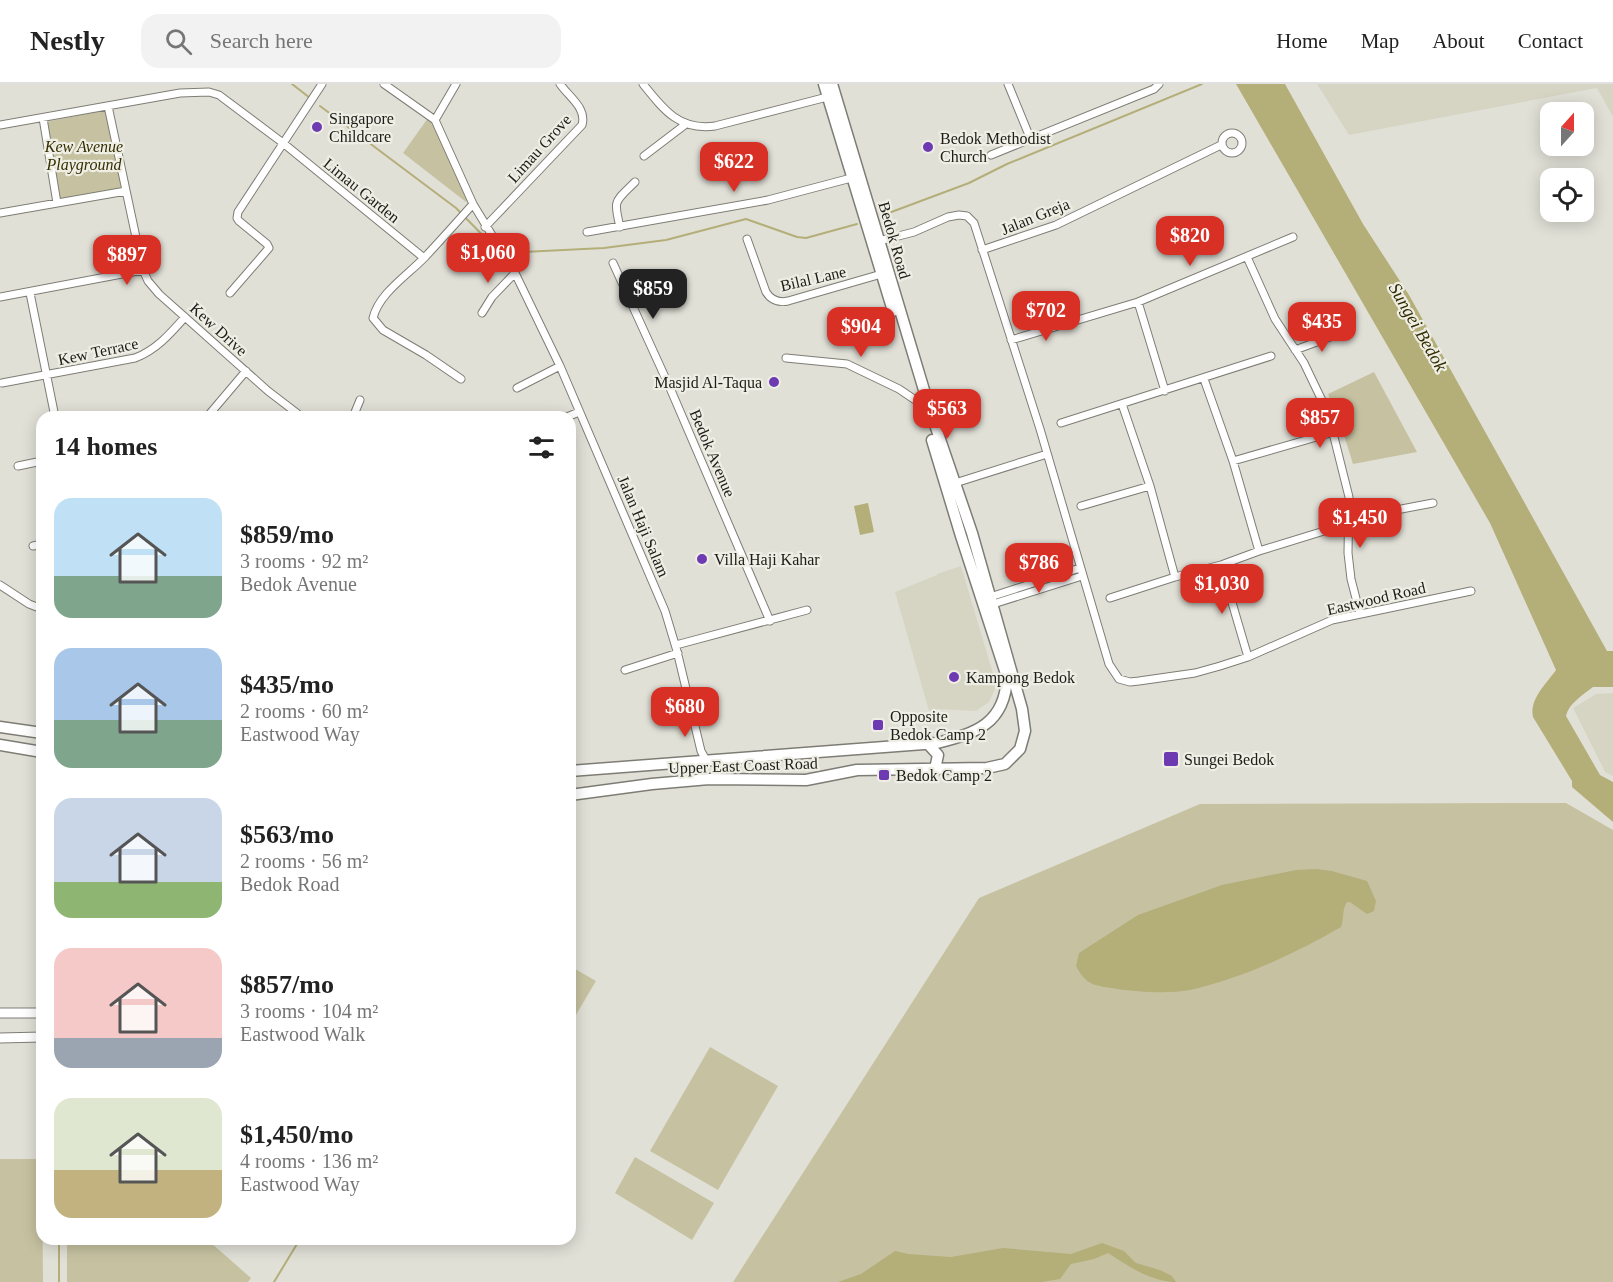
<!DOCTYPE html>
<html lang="en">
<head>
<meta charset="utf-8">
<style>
	:root { --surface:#fff; --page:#f2f2f2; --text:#222; --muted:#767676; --line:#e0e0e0; --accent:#d93025 }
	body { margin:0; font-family:Georgia,serif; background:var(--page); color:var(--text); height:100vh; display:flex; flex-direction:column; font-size:22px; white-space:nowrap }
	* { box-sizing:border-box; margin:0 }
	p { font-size:20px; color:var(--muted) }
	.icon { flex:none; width:33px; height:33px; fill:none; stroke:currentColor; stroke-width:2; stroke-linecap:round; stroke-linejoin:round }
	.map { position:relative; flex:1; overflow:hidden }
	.drawer { position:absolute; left:36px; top:327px; width:540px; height:834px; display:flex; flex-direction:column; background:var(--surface); border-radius:18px; box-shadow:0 3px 15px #0003 }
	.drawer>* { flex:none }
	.needle { width:39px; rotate:21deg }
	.controls { position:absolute; left:1540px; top:18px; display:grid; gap:12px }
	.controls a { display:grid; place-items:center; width:54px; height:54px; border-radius:12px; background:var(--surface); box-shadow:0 3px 15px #0003; font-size:30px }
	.price { position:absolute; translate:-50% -51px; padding:0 14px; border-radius:12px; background:var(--accent); color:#fff; font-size:20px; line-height:39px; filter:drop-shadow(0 2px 3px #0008) }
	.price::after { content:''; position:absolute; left:50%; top:36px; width:18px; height:14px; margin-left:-9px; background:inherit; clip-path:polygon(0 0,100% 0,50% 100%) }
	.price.current { background:#222; color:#fff }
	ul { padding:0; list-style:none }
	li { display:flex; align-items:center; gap:18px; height:150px; padding:0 18px }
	li span { display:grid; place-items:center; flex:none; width:168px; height:120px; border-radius:18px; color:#555 }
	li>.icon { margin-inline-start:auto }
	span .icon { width:72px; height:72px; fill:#fffc; stroke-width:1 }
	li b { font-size:26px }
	h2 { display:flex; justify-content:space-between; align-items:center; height:72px; padding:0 18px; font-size:26px }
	header { display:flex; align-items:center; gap:36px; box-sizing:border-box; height:84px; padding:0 30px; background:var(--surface); border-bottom:2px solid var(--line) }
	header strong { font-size:28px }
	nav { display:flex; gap:33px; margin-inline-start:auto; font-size:21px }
	.search { width:420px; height:54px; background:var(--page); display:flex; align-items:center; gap:15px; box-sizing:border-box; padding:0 21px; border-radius:18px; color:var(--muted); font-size:22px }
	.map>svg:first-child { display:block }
</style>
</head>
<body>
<header>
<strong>Nestly</strong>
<div class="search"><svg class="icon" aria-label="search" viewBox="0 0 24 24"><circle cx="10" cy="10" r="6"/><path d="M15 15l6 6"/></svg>Search here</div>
<nav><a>Home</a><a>Map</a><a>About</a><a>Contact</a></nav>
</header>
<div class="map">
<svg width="1613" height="1198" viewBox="0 0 1613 1198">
	<rect width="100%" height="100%" fill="#e1e0d7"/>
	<path fill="#d6d5c4" d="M1317,0H1613V33L1597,4L1349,51Z
		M961,482L995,596V605L989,618L976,627L936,625L929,627L895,508L937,491V490Z
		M1613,609V692L1605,688L1573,624L1596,610Z"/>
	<path fill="#c6c2a1" d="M111,25L122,104L58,115L45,38Z
		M428,34L434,39L469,114L466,118L403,69Z
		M1374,288L1417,368L1353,380L1343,348L1328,310Z
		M1566,719L1613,746V1198H733L979,814L1200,720Z
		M570,882L596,897L570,941Z
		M710,963L778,1002L718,1106L650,1067Z
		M635,1073L714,1119L692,1156L615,1109Z
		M0,1075H42L43,1198H0Z
		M67,1155H210V1158L251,1194L248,1198H67Z"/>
	<path fill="#b4ae79" d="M1236,0H1285L1363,140L1409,211L1607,567H1613V603H1593C1583,611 1569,619 1566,632L1600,691L1613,698V738L1572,703V697L1533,633C1529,615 1547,599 1556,586L1490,439Z
		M868,419L874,448L860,451L854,422Z
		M1316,785L1332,787L1367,797L1376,817L1374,827L1367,830L1350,818H1347C1342,825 1344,835 1341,843C1294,870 1243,894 1190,906C1168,910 1139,908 1117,905C1095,901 1087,903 1076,882L1079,869L1138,831L1222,801L1296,786Z
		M1102,1159L1124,1167L1136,1179L1160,1186L1172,1192L1176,1198C1151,1198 1128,1182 1108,1169L1094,1175L1071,1180L1060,1195L1042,1198H838L861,1190L895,1167L908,1170L951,1173L1003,1164L1071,1170Z"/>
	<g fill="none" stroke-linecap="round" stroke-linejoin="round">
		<path stroke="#b4ae79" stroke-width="2" d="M292,0L310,14
			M320,22L456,124L500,169
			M886,130L969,99L1007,80L1202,0
			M505,169L604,164L666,156L746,135L797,153L806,154L857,140
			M59,1198V1155
			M274,1198L300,1155"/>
		<g stroke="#7e7d75" stroke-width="9">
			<path id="minor" d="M384,0L435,36L473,120L515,189L560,282L665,527L677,567L701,667L706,676
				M643,0C663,25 679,47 715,42L831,12
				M1008,0L1031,56
				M108,22L143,186L148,197L159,210L268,307L302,333
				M43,34L57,119
				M435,36L456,0
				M0,41L180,9L209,8L219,11L283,59L424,174
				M1222 59a10 10 0 1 1 20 0a10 10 0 1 1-20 0Z
				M991,71L1154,5L1159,0
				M644,72L686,40
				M0,129L126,107
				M485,143L582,41C587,24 569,13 560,0
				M620,143C613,115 615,118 635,98
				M587,148L768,116L855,93
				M747,155L766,208C771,216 779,219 788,217L885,189
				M875,158L914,148L948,133L959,131L967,132L974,139L1040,345L1109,580L1119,595L1130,598L1139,597L1195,589L1220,582L1248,573L1332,536L1471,507
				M982,166L1056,141L1221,61
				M1247,173L1275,235L1304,279L1328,329L1349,413L1348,469L1351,495L1360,530
				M613,179L670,304L770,537
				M30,209L55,333
				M230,209L269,164L267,160L239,137L237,134L238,128L322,0
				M0,213L143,186
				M1138,218L1165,307
				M482,229L492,213L515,189
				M1011,256L1138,218L1293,153
				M1295,266L1341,249
				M786,274L847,280L899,305L930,326
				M461,295L426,271L383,246L373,234C379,209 408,191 425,173C441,156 457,138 473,120
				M1204,295L1233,377L1259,467
				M2,299L135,274C156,266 170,250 185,233
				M517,304L560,282
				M1122,320L1150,402L1175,493
				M207,333L246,287
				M353,333L360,316
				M567,333L579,328
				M1061,339L1271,272
				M1233,377L1334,348
				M18,382L42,377
				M952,400L1047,370
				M1081,422L1150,402
				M1349,435L1433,419
				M33,462L42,460
				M1221,481L1248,573
				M0,501L29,520L42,525
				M987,514L1080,484
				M1110,514L1175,493L1221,481L1259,467L1324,447
				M990,521L1082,492
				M676,561L807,526
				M625,586L678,569"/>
		</g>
		<g stroke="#7e7d75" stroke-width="11">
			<path id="tertiary" d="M0,929H42
				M0,954L42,953"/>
		</g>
		<g stroke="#7e7d75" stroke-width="13">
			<path id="secondary" d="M824,0L893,227
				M0,643L42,649
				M928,660L938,671L935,685
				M0,661L42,668
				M570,687L937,659C976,649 1005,640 1007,593L961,452L932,356
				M570,711L652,700L709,695L806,696L857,686L987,684L1005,680L1020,665L1025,647L1022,625L972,449L930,326L832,0"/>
		</g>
		<use href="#minor" stroke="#fff" stroke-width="7"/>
		<use href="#tertiary" stroke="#fff" stroke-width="9"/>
		<use href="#secondary" stroke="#fff" stroke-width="10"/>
	</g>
	<g fill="#6d3ab2" stroke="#efeee4" stroke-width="2">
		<circle cx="317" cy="43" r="6"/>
		<circle cx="928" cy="63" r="6"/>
		<circle cx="774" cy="298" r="6"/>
		<circle cx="702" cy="475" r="6"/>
		<circle cx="954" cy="593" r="6"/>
		<rect x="872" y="635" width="12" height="12" rx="3"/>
		<rect x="1163" y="667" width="16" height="16" rx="3"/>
		<rect x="878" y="685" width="12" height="12" rx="3"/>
	</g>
	<g text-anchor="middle" stroke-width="4.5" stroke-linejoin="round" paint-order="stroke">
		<g font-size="16" fill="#1c1c18" stroke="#efeee4" text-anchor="start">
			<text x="329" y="40">Singapore<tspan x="329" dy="18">Childcare</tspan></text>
			<text x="940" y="60">Bedok Methodist<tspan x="940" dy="18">Church</tspan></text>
			<text x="762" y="304" text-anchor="end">Masjid Al-Taqua</text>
			<text x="714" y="481">Villa Haji Kahar</text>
			<text x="966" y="599">Kampong Bedok</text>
			<text x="890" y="638">Opposite<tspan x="890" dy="18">Bedok Camp 2</tspan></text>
			<text x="1184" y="681">Sungei Bedok</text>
			<text x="896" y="697">Bedok Camp 2</text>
		</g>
		<g font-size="16" font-style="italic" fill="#342f02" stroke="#efeee4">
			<text x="84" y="68">Kew Avenue<tspan x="84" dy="18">Playground</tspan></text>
		</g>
		<g font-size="16" fill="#1c1c18" stroke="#efeee4">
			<text transform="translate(539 64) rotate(-48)" y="6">Limau Grove</text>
			<text transform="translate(362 106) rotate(39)" y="6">Limau Garden</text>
			<text transform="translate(1035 132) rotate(-22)" y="6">Jalan Greja</text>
			<text transform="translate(895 156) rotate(74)" y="6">Bedok Road</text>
			<text transform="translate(813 194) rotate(-13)" y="6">Bilal Lane</text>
			<text transform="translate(219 245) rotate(42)" y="6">Kew Drive</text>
			<text transform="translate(98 267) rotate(-12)" y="6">Kew Terrace</text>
			<text transform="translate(713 369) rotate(67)" y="6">Bedok Avenue</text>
			<text transform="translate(644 442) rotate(67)" y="6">Jalan Haji Salam</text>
			<text transform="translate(1376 514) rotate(-13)" y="6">Eastwood Road</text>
			<text transform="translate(743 681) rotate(-2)" y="6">Upper East Coast Road</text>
		</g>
		<g font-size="18" font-style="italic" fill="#312c00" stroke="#efeee4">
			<text transform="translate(1418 243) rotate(60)" y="6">Sungei Bedok</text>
		</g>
	</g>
</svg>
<div class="controls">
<a><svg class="needle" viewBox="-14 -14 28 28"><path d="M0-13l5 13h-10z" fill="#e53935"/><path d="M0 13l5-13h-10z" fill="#767676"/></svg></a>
<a><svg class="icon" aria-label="locate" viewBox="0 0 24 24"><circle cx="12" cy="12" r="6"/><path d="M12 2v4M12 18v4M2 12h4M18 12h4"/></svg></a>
</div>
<b class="price" style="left:734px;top:109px">$622</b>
<b class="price" style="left:1190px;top:183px">$820</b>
<b class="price" style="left:488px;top:200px">$1,060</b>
<b class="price" style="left:127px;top:202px">$897</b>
<b class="price current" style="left:653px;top:236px">$859</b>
<b class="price" style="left:1046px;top:258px">$702</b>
<b class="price" style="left:1322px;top:269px">$435</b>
<b class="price" style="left:861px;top:274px">$904</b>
<b class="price" style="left:947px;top:356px">$563</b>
<b class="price" style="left:1320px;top:365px">$857</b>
<b class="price" style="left:1360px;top:465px">$1,450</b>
<b class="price" style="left:1039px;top:510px">$786</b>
<b class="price" style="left:1222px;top:531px">$1,030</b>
<b class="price" style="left:685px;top:654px">$680</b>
<section class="drawer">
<h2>14 homes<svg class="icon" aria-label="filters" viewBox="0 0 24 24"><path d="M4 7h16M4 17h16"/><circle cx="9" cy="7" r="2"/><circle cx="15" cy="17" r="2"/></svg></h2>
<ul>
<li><span style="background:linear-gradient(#bfe0f5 65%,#7fa58c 0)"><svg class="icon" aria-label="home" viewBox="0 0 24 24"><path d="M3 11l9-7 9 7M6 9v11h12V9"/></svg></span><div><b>$859/mo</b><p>3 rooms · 92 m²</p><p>Bedok Avenue</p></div></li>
<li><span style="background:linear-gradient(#a9c7e8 60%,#7fa58c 0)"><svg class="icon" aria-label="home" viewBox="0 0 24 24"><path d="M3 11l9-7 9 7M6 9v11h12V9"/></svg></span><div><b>$435/mo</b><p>2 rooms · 60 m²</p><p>Eastwood Way</p></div></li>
<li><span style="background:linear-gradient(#c9d6e8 70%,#8fb573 0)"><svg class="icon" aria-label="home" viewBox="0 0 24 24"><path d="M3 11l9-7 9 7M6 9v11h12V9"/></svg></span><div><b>$563/mo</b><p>2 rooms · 56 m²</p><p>Bedok Road</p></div></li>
<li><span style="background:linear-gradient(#f6c9c9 75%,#9aa5b1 0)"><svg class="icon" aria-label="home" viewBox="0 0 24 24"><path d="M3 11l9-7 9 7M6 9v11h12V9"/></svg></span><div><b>$857/mo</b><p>3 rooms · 104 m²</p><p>Eastwood Walk</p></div></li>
<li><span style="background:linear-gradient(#dfe7d0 60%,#c2b280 0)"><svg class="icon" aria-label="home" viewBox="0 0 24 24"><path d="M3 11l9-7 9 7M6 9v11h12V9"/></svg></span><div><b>$1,450/mo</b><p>4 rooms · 136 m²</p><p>Eastwood Way</p></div></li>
</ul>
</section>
</div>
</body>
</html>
